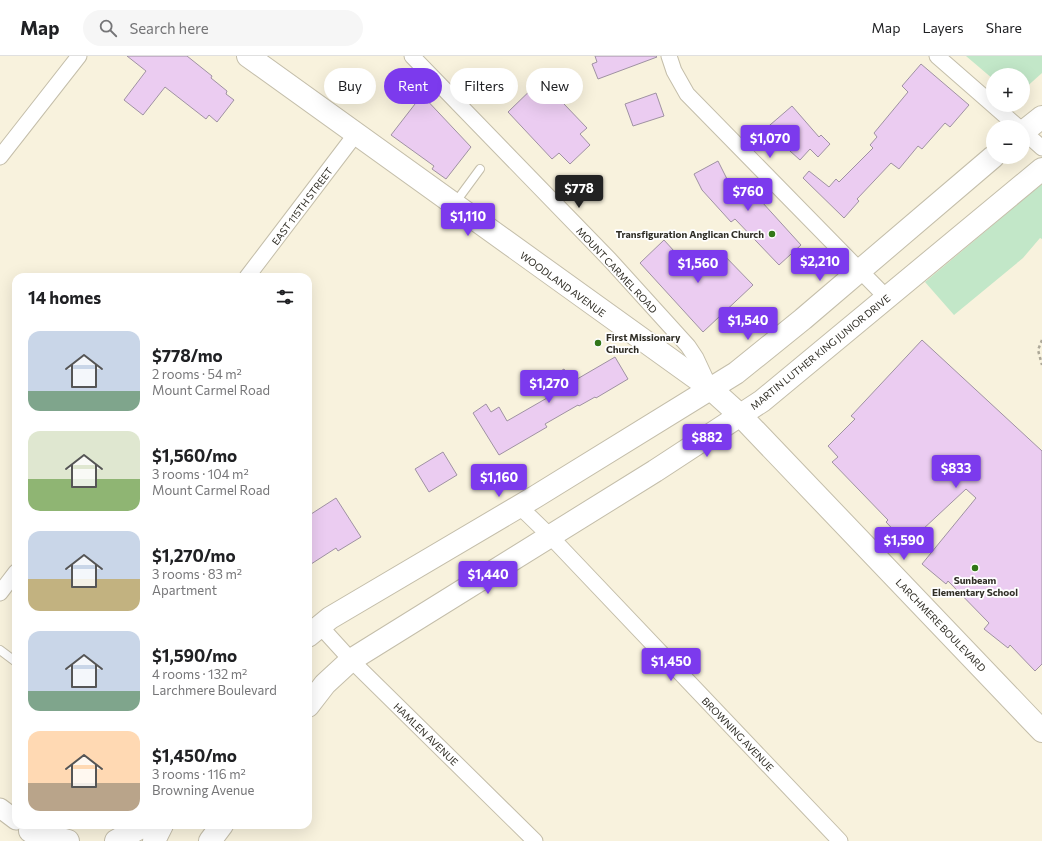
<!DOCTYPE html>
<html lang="en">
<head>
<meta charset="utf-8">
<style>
	:root { --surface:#fff; --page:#f6f6f6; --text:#202124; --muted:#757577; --line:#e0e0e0; --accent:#7c3aed }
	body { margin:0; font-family:Commissioner,sans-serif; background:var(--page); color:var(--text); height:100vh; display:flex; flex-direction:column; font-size:15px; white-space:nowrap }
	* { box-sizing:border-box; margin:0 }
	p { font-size:13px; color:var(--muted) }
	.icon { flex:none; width:22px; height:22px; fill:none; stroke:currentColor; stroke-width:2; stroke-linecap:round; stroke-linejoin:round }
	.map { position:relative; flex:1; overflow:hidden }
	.details { position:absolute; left:12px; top:217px; width:300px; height:556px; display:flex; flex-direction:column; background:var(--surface); border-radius:12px; box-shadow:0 4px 16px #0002 }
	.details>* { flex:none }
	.top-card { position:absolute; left:324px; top:12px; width:380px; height:36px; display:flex; gap:8px }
	.buttons { position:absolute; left:986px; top:12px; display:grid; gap:8px }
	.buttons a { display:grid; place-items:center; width:44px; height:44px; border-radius:50%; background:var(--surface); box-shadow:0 4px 16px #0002; font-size:20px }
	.price { position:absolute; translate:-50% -34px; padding:0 9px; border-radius:4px; background:var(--accent); color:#fff; font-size:13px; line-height:26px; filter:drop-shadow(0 1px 2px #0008) }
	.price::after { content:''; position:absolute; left:50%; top:24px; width:12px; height:9px; margin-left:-6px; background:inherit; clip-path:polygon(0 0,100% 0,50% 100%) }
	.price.selected { background:#222; color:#fff }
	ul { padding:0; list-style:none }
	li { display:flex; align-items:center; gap:12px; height:100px; padding:0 16px }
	li span { display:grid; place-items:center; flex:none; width:112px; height:80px; border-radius:12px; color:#555 }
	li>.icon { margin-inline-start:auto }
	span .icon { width:48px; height:48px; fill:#fffc; stroke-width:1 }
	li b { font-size:17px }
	h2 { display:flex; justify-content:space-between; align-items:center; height:48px; padding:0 16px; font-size:17px }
	.tag { padding:0 14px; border-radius:18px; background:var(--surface); box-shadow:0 4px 16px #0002; font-size:14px; line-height:36px }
	.tag.selected { background:var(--accent); color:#fff }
	header { display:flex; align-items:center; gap:24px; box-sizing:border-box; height:56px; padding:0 20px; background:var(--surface); border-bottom:1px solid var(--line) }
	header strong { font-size:19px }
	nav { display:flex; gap:22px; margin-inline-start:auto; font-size:14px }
	.search { width:280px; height:36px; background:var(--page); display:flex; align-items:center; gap:10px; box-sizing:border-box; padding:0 14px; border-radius:22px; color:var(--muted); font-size:15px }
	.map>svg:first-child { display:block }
</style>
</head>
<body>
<header>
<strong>Map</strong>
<div class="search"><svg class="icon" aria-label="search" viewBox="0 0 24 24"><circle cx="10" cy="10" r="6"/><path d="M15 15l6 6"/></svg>Search here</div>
<nav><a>Map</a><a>Layers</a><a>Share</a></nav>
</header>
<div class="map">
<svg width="1042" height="785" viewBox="0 0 1042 785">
	<rect width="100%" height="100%" fill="#f8f2dd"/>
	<path fill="#c2e7c8" d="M966,0H1042V17L1023,34V19H993V23Z
		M1042,128V183L1040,182L1023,202L954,259L925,226Z"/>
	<path fill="#ebccf1" stroke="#9f92a2" d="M127,0H187L212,20L211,22L227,35L226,38L234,44L217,66L209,59L206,63L165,31L143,59L124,44L146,15Z
		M595,0H656L657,1L598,23L592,8L597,6Z
		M921,8L969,49L950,71L945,67L922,93L918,90L899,113L891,107L857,143L859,145L844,162L803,122L809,115L829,131L836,123L839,126L873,92L870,89L877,81L874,77L908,36L902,30Z
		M541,24L587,72L580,78L590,89L570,108L559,97L552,103L508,56Z
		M656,37L664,60L633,70L625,48Z
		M422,39L471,91L446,123L432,113L434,110L391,79Z
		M792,50L819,81L821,79L830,88L818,101L810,93L800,104L780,86L776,89L763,75Z
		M718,105L732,133L742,124L801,189L779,209L735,163L731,166L702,134L694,118Z
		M664,184L695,218L720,195L753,229L703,276L640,207Z
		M922,284L1042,395V608L1035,615L1010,589L1008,592L984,573L989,567L948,525L946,528L922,508L976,442L966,433L907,488L886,466L888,464L832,406L838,401L828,390L855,363L851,360Z
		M615,301L628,323L596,342L595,341L579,350L578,349L545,368L547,371L499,399L473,357L486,348L491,356L499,351L507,365L547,342L534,322L546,315L551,321L564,313L572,326Z
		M443,396L457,419L429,436L415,413Z
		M336,442L361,481L338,495L336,492L308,510V460Z"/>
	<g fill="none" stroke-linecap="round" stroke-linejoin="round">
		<g stroke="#c4beaa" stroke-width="10">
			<path id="service" d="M455,147L480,113
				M0,594L16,606"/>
		</g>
		<g stroke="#c4beaa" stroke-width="17">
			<path id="minor" d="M412,0L610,204L688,290L696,302L709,330
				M669,0L674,15L687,38L887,242
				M937,0L993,49
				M993,49L1018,71
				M1023,75L1042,92
				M0,101L79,0
				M247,221L355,79
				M519,450L550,480L840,785
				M0,537L16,516
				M320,570L351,604L535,785"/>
		</g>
		<g stroke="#c4beaa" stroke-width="21">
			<path id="tertiary" d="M0,752L16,764"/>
		</g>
		<g stroke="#c4beaa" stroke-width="24">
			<path id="secondary" d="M248,0L710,332L741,360L1042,675
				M1023,76L1042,61
				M308,580L330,562L535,441L736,317L803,263L993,101
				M308,650L325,628L351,604L655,415L762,345L1042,113
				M30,775L68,785
				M116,785L145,769
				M154,785L162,769
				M210,785L222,769"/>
		</g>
		<path stroke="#ada898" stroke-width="2.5" stroke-dasharray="3 3" stroke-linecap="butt" d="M1042,284L1038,294L1042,309"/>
		<use href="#service" stroke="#fff" stroke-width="8"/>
		<use href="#minor" stroke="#fff" stroke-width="15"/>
		<use href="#tertiary" stroke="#fff" stroke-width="19"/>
		<use href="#secondary" stroke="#fff" stroke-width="22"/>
	</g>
	<g fill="#317618" stroke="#fff" stroke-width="1.5">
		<circle cx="772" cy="178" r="4"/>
		<circle cx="598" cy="287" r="4"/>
		<circle cx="975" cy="512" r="4"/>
	</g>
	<g text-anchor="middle" stroke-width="3.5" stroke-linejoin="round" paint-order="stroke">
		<g font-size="10" fill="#302e26" stroke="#fff">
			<text transform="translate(302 150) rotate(-53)" y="4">EAST 115TH STREET</text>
			<text transform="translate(617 214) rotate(47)" y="4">MOUNT CARMEL ROAD</text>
			<text transform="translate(563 228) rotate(36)" y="4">WOODLAND AVENUE</text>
			<text transform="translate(820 296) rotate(-39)" y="4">MARTIN LUTHER KING JUNIOR DRIVE</text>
			<text transform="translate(941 569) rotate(46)" y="4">LARCHMERE BOULEVARD</text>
			<text transform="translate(426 678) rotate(44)" y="4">HAMLEN AVENUE</text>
			<text transform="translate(738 678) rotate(46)" y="4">BROWNING AVENUE</text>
		</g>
		<g font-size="10" font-weight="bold" fill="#302e26" stroke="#fff" text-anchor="end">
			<text x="764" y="182">Transfiguration Anglican Church</text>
			<text x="606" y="285" text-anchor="start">First Missionary<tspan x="606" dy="12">Church</tspan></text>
			<text x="975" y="528" text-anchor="middle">Sunbeam<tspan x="975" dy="12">Elementary School</tspan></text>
		</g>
	</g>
</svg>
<div class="buttons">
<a>+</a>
<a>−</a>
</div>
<b class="price" style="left:770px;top:103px">$1,070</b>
<b class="price selected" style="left:579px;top:153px">$778</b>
<b class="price" style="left:748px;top:156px">$760</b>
<b class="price" style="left:468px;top:181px">$1,110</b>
<b class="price" style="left:820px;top:226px">$2,210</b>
<b class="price" style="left:698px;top:228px">$1,560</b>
<b class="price" style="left:748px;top:285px">$1,540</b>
<b class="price" style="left:549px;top:348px">$1,270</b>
<b class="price" style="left:707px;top:402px">$882</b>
<b class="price" style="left:956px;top:433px">$833</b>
<b class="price" style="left:499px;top:442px">$1,160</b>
<b class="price" style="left:904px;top:505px">$1,590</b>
<b class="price" style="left:488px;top:539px">$1,440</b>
<b class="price" style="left:671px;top:626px">$1,450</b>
<div class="top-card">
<a class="tag">Buy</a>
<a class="tag selected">Rent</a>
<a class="tag">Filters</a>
<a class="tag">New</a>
</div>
<section class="details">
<h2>14 homes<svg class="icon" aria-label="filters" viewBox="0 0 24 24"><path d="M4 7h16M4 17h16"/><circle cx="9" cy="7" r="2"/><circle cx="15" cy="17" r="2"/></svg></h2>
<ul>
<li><span style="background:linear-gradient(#c9d6e8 75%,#7fa58c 0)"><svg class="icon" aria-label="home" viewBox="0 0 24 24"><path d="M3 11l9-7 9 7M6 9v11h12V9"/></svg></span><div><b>$778/mo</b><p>2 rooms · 54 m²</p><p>Mount Carmel Road</p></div></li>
<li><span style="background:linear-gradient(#dfe7d0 60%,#8fb573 0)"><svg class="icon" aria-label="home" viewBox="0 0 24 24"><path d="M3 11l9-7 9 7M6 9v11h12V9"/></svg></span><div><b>$1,560/mo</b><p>3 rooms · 104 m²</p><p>Mount Carmel Road</p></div></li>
<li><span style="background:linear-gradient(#c9d6e8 60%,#c2b280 0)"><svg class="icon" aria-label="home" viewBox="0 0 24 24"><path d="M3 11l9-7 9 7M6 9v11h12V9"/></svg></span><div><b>$1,270/mo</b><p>3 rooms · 83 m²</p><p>Apartment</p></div></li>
<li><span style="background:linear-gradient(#c9d6e8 75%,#7fa58c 0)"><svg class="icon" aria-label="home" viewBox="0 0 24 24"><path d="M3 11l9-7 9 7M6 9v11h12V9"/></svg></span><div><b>$1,590/mo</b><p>4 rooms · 132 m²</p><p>Larchmere Boulevard</p></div></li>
<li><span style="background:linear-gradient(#ffd9b3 65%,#b9a48a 0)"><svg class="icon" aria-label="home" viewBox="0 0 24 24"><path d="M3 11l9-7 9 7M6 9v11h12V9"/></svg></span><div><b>$1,450/mo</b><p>3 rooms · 116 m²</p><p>Browning Avenue</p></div></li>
</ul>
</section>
</div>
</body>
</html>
